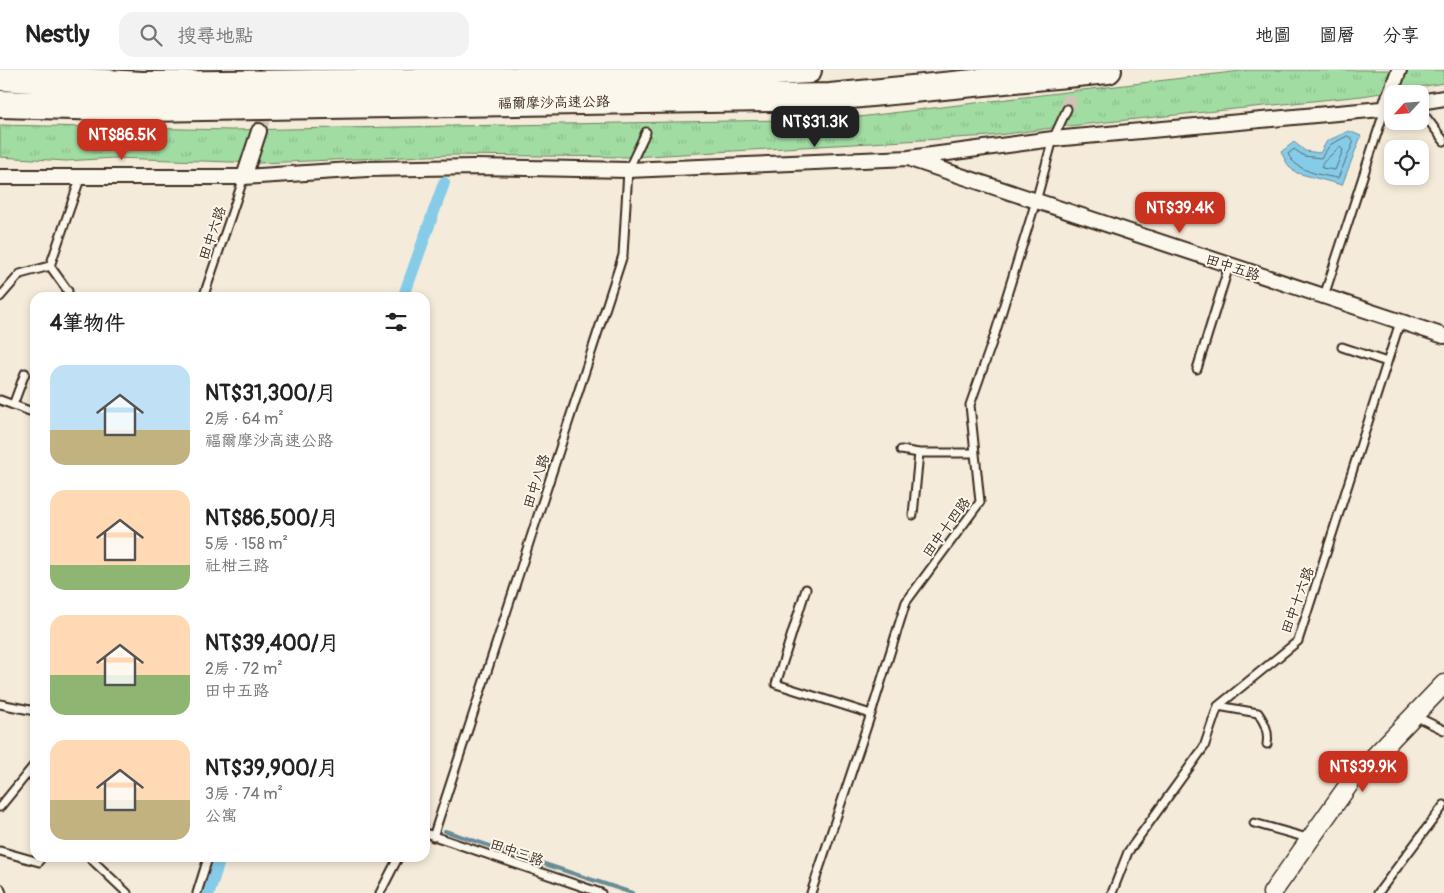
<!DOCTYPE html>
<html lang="zh-TW">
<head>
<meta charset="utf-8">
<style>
	:root { --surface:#fff; --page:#f2f2f2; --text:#222; --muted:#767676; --line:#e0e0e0; --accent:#c8321e }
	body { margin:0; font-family:Pangolin,"LXGW WenKai TC",sans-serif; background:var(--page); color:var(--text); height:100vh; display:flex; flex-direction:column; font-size:19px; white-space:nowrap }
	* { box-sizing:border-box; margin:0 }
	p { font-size:16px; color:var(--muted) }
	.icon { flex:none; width:28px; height:28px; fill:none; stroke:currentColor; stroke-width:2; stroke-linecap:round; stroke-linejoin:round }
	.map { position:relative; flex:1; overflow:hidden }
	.panel { position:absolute; left:30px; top:222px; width:400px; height:570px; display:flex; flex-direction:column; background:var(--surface); border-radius:15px; box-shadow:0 2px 8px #0003 }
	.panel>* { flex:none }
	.needle { width:32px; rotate:244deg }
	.tools { position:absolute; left:1384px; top:15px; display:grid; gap:10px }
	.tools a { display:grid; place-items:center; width:45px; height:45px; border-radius:10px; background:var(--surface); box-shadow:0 2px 8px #0003; font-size:25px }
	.price { position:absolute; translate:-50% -42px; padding:0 11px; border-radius:10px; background:var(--accent); color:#fff; font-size:16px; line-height:32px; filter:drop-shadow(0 1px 2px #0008) }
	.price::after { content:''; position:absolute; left:50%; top:30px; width:15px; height:11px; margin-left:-8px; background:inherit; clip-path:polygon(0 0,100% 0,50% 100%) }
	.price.on { background:#222; color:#fff }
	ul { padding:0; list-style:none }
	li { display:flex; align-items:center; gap:15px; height:125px; padding:0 20px }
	li span { display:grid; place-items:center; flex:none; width:140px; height:100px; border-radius:15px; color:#555 }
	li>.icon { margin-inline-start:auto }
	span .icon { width:60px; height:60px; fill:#fffc; stroke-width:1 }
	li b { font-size:21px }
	h2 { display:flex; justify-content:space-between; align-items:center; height:60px; padding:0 20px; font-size:21px }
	header { display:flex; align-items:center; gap:30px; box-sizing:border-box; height:70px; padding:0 25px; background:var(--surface); border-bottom:1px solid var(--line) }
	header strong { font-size:24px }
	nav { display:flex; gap:28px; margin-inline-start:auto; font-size:18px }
	.search { width:350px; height:45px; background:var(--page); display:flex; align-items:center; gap:12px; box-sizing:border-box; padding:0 18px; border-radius:15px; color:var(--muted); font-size:19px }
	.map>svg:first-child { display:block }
</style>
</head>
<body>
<header>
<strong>Nestly</strong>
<div class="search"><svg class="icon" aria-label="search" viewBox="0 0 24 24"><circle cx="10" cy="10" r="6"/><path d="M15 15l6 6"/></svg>搜尋地點</div>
<nav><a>地圖</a><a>圖層</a><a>分享</a></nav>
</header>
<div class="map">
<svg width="1444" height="823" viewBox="0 0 1444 823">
	<defs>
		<pattern id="grass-tufts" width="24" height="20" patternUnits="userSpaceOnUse" patternTransform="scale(1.25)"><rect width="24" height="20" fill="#a1dca2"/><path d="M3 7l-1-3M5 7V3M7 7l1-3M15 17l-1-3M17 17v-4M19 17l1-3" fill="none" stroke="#8cbd8b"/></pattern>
	</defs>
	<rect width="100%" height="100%" fill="#f5ebda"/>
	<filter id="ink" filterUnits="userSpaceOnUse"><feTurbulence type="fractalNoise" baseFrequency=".02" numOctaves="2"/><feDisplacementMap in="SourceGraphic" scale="10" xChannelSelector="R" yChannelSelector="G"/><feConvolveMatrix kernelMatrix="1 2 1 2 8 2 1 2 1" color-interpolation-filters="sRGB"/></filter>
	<g filter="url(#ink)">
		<path fill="url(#grass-tufts)" stroke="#6e8360" d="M1249,0H1444V13L1362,26L1068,56L990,66L631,87L451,85L261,93L114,88L66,91L0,87V55L231,60L842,49Z"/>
		<path fill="#86cce8" stroke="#688b97" d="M1349,61L1361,66L1342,115L1297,103L1289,97L1281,82L1294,72L1305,81L1320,83L1327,71Z"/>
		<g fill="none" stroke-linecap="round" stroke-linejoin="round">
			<path stroke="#596b6f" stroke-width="1" d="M1348,66L1354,71L1338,108C1320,105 1297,102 1288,84L1294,79L1304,86L1321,88L1330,75Z
				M1340,77L1343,80L1335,100L1322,98V94Z"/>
			<path stroke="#688b97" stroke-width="4" d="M425,754H426
				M445,761L632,823"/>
			<path stroke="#86cce8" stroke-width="12" d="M403,228L444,113
				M209,823L220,788"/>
			<path stroke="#d0c4b4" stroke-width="14" stroke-dasharray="14 7" stroke-linecap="butt" d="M1067,39L1078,0
				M259,61L281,0"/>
			<g stroke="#3b2a1e" stroke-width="11">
				<path id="service" d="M1420,39L1444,71
					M50,196L68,221L65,228
					M1324,226L1385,39
					M0,227L20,204L50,196L81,106
					M203,228L244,107
					M1342,277L1387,292
					M1197,299L1229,196
					M0,330L35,343
					M13,335L25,303
					M901,380L919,383H975
					M913,445L919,383
					M806,519L776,614L871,644
					M0,634L35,641
					M1218,636L1258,643C1265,653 1269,662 1267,674
					M1415,646L1444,660
					M0,737L35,694
					M1254,753L1311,769
					M425,763L601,823
					M433,767L623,185L628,100L646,62
					M0,781L39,792
					M90,788L127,823
					M0,818L2,823
					M197,823L208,788
					M380,823L398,788
					M811,823L871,644L906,532L980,432L970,335L995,264L1036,131L1053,69L1067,39
					M1112,823L1128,782L1204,677L1218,636L1298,571L1400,252
					M1378,823L1444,735"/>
			</g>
			<g stroke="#3b2a1e" stroke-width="18">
				<path id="minor" d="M1420,32L1444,28
					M1385,39L1399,0
					M259,61L244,107L367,99L475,97L628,100L909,88L1053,69L1392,38
					M913,90L1444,266
					M0,107H244"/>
			</g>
			<g stroke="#3b2a1e" stroke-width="21">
				<path id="tertiary" d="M1272,823L1352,710L1444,614"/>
			</g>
			<g stroke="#3b2a1e" stroke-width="30">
				<path id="motorway" d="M0,7L142,15L657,9L808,0
					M0,34L145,38L830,27L1108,0"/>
			</g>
			<use href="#service" stroke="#fbf7ec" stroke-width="7"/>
			<use href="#minor" stroke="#fbf7ec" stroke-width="14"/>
			<use href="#tertiary" stroke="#fbf7ec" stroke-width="18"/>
			<use href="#motorway" stroke="#fbf7ec" stroke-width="26"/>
		</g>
	</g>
	<g text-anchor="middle" stroke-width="4" stroke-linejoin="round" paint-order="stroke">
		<g font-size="14" fill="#3b2a1e" stroke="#fbf7ec">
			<text transform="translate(554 32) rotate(-1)" y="5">福爾摩沙高速公路</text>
			<text transform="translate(212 163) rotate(-71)" y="5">田中六路</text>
			<text transform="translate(1233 197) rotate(18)" y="5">田中五路</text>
			<text transform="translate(536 411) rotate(-72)" y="5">田中八路</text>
			<text transform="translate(946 457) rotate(-54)" y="5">田中十四路</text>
			<text transform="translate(1297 530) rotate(-70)" y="5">田中十六路</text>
			<text transform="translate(517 782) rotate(19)" y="5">田中三路</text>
		</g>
	</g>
</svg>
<div class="tools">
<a><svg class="needle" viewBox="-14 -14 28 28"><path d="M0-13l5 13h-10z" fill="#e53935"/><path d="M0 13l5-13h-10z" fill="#767676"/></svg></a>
<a><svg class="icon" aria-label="locate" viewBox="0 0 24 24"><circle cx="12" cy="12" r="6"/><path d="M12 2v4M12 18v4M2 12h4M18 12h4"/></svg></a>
</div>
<b class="price on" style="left:815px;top:78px">NT$31.3K</b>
<b class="price" style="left:122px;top:91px">NT$86.5K</b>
<b class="price" style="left:1180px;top:164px">NT$39.4K</b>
<b class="price" style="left:1363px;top:723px">NT$39.9K</b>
<section class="panel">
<h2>4筆物件<svg class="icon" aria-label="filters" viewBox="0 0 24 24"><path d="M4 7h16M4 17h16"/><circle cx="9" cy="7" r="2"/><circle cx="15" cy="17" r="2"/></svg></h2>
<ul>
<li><span style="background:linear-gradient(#bfe0f5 65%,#c2b280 0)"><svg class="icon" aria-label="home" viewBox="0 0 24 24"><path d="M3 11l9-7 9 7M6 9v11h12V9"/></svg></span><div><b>NT$31,300/月</b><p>2房 · 64 m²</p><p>福爾摩沙高速公路</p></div></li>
<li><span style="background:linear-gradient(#ffd9b3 75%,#8fb573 0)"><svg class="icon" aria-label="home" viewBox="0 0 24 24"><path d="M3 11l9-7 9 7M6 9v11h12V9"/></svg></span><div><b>NT$86,500/月</b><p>5房 · 158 m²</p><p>社柑三路</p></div></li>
<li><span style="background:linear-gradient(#ffd9b3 60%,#8fb573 0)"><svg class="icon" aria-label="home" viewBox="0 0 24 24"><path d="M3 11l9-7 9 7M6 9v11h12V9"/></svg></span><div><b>NT$39,400/月</b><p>2房 · 72 m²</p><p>田中五路</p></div></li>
<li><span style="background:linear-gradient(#ffd9b3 60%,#c2b280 0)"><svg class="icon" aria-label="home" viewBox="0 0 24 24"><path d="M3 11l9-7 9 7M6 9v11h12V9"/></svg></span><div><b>NT$39,900/月</b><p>3房 · 74 m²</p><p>公寓</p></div></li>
</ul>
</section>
</div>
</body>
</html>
